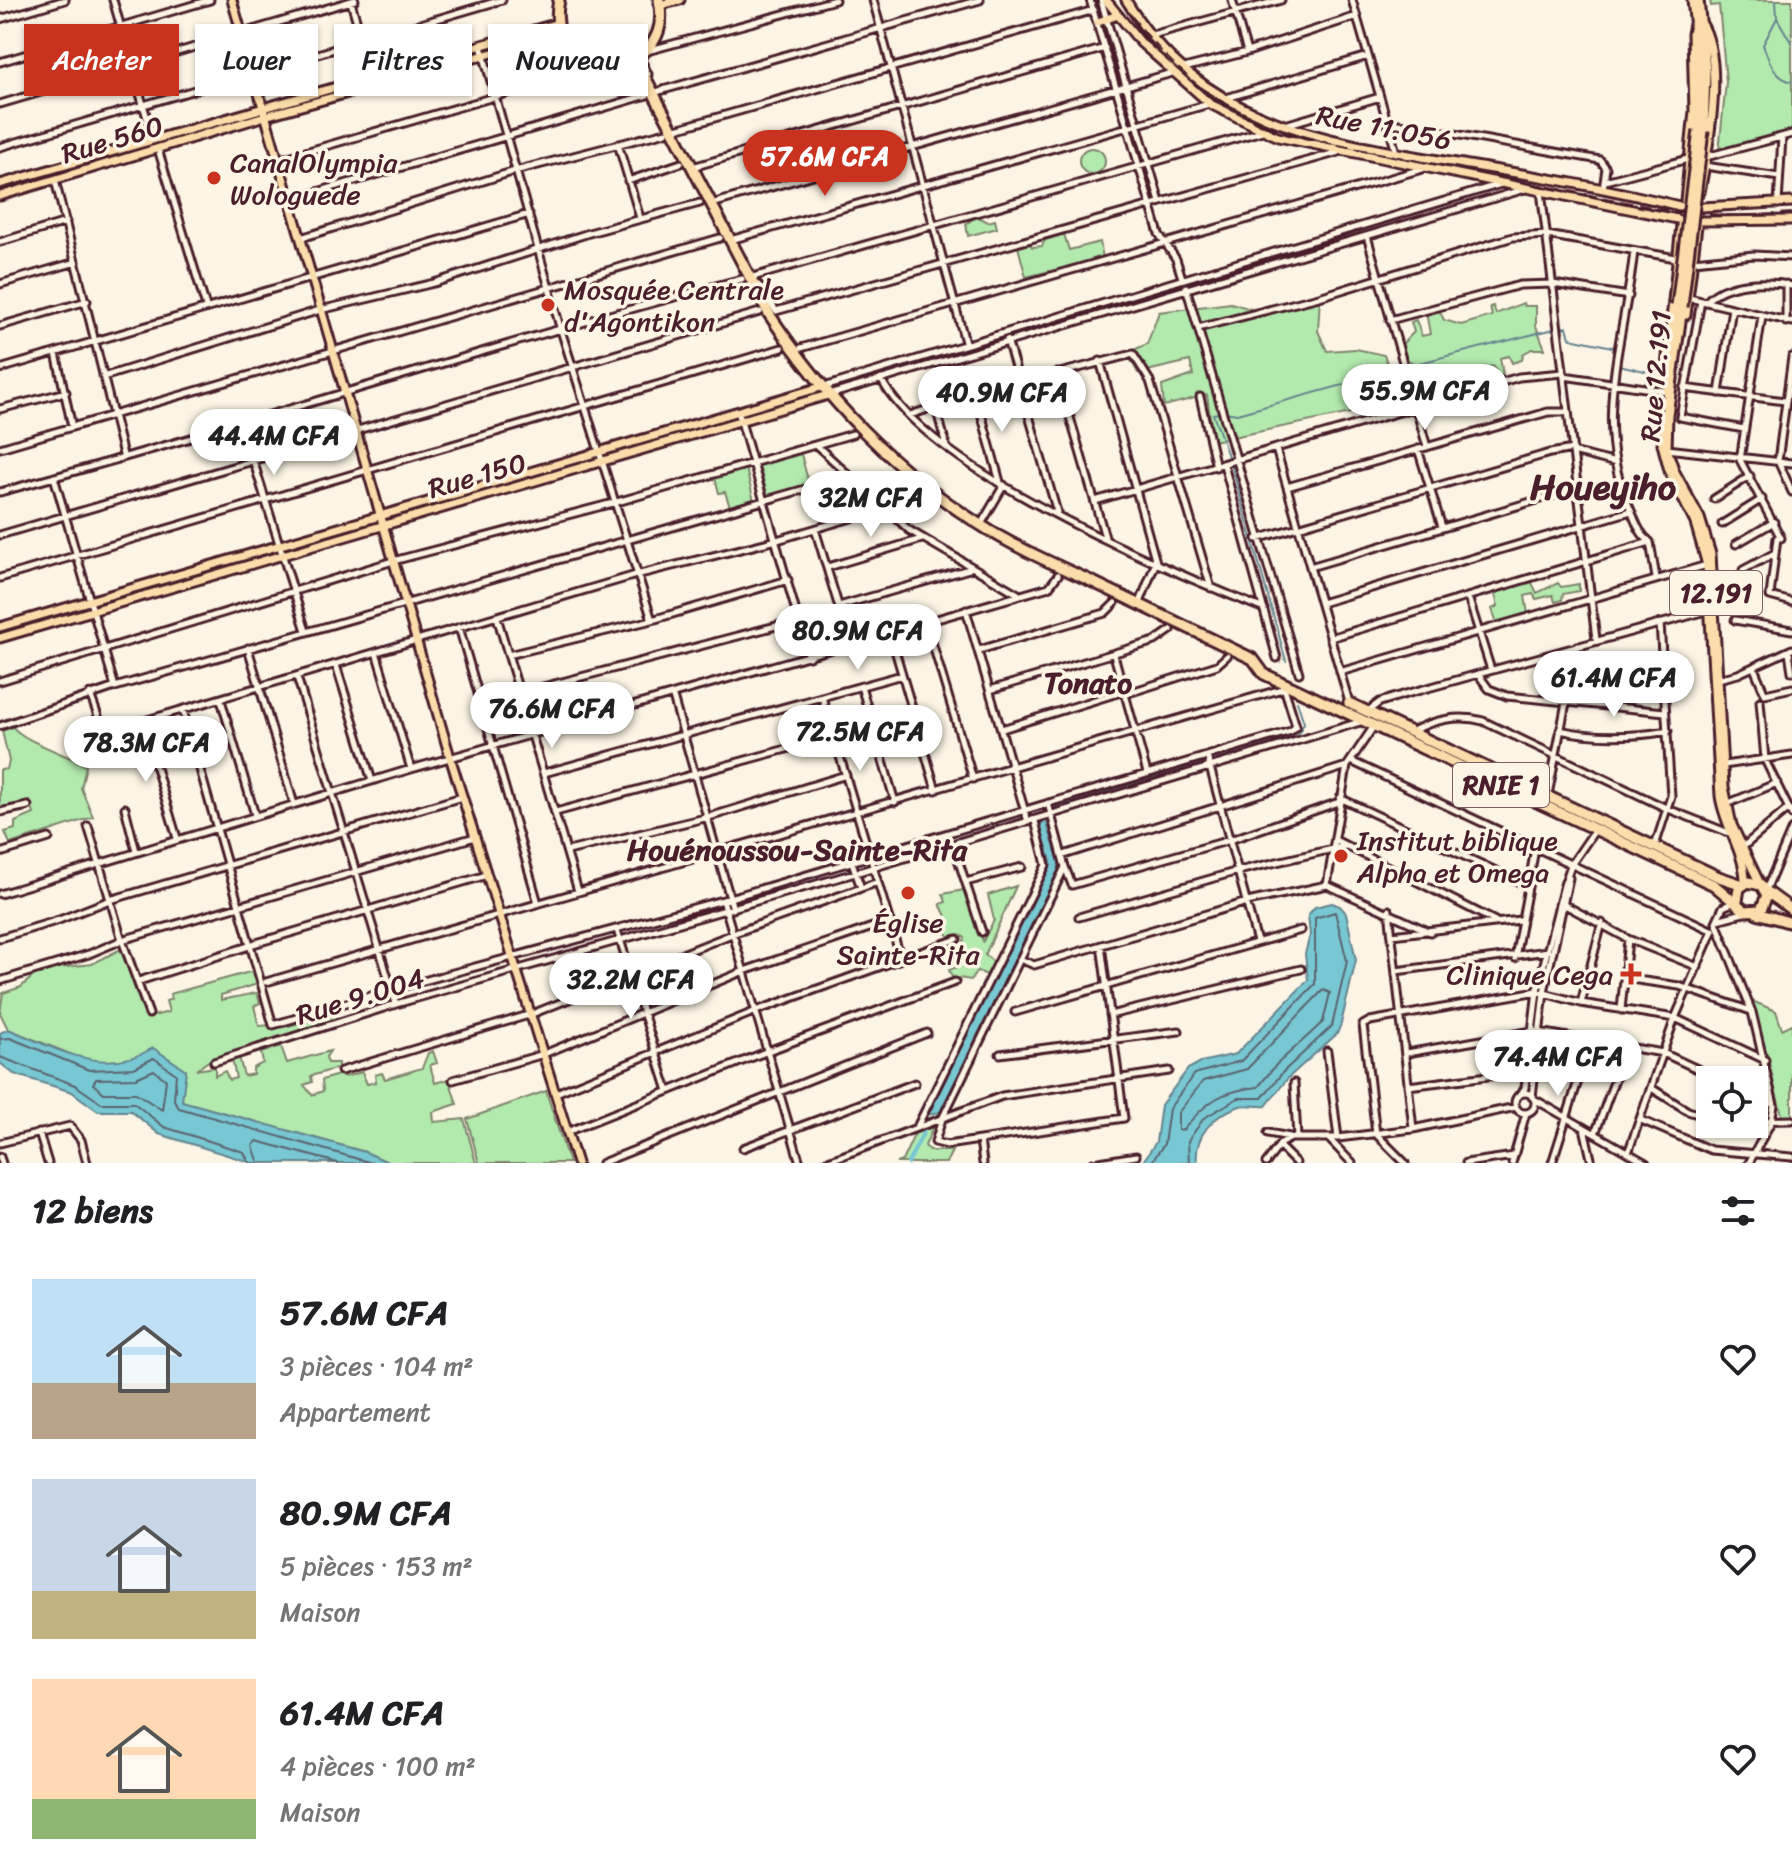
<!DOCTYPE html>
<html lang="fr">
<head>
<meta charset="utf-8">
<style>
	:root { --surface:#fff; --page:#f6f6f6; --text:#202124; --muted:#757577; --accent:#c8321e }
	body { margin:0; font-family:Sriracha,sans-serif; background:var(--page); color:var(--text); height:100vh; display:flex; flex-direction:column; font-size:30px; white-space:nowrap }
	* { box-sizing:border-box; margin:0 }
	p { font-size:26px; color:var(--muted) }
	.icon { flex:none; width:44px; height:44px; fill:none; stroke:currentColor; stroke-width:2; stroke-linecap:round; stroke-linejoin:round }
	.map { position:relative; height:1163px; overflow:hidden }
	.drawer { display:flex; flex-direction:column; background:var(--surface); flex:1 }
	.drawer>* { flex:none }
	.banner { position:absolute; left:24px; top:24px; width:800px; height:72px; display:flex; gap:16px }
	.tools { position:absolute; left:1696px; top:1066px; display:grid; gap:16px }
	.tools a { display:grid; place-items:center; width:72px; height:72px; border-radius:0px; background:var(--surface); box-shadow:0 2px 6px #0004; font-size:40px }
	.price { position:absolute; translate:-50% -68px; padding:0 18px; border-radius:28px; background:#fff; color:#222; font-size:26px; line-height:52px; filter:drop-shadow(0 2px 4px #0008) }
	.price::after { content:''; position:absolute; left:50%; top:48px; width:24px; height:18px; margin-left:-12px; background:inherit; clip-path:polygon(0 0,100% 0,50% 100%) }
	.price.on { background:var(--accent); color:#fff }
	ul { padding:0; list-style:none }
	li { display:flex; align-items:center; gap:24px; height:200px; padding:0 32px }
	li span { display:grid; place-items:center; flex:none; width:224px; height:160px; border-radius:0px; color:#555 }
	li>.icon { margin-inline-start:auto }
	span .icon { width:96px; height:96px; fill:#fffc; stroke-width:1 }
	li b { font-size:34px }
	h2 { display:flex; justify-content:space-between; align-items:center; height:96px; padding:0 32px; font-size:34px }
	.chip { padding:0 28px; border-radius:0px; background:var(--surface); box-shadow:0 2px 6px #0004; font-size:28px; line-height:72px }
	.chip.on { background:var(--accent); color:#fff }
	.map>svg:first-child { display:block }
</style>
</head>
<body>
<div class="map">
<svg width="1792" height="1163" viewBox="0 0 1792 1163">
	<rect width="100%" height="100%" fill="#fcf5e5"/>
	<filter id="ink" filterUnits="userSpaceOnUse"><feTurbulence type="fractalNoise" baseFrequency=".0125" numOctaves="2"/><feDisplacementMap in="SourceGraphic" scale="16" xChannelSelector="R" yChannelSelector="G"/><feConvolveMatrix kernelMatrix="1 2 1 2 8 2 1 2 1" color-interpolation-filters="sRGB"/></filter>
	<g filter="url(#ink)">
		<path fill="#b2e9ad" stroke="#7e846c" stroke-width="2" d="M1710,0H1792V130L1719,151L1726,82L1719,5L1711,6Z
			M1079 161a13 13 0 1 1 26 0a13 13 0 1 1-26 0Z
			M977,216L988,222L995,220L997,228L968,236L966,224Z
			M1064,234L1069,250L1100,242L1103,258L1026,277L1018,247L1030,243L1032,247L1042,246L1045,240Z
			M1320,297L1318,331L1327,351L1356,349L1384,355L1397,388L1391,405L1213,441L1207,395L1164,406L1162,386L1193,375L1190,361L1138,373L1127,353L1147,344L1159,312L1231,303L1264,313Z
			M1523,303L1524,306H1536V326L1545,349H1532L1523,354L1522,360L1512,363L1509,356L1500,358L1503,375L1497,376L1494,366L1483,368L1486,382L1480,383L1466,369L1452,384L1442,380L1416,386L1411,374L1414,364L1407,359L1402,344L1414,332L1411,322L1416,320L1422,336L1430,334L1426,312L1439,310L1444,320L1461,325L1492,316L1490,307L1493,306L1496,314Z
			M801,454L809,484L768,496L759,466Z
			M746,469L754,501L730,507L725,492L719,493L715,478Z
			M1531,581L1537,593L1558,583L1561,587L1579,584V591L1563,594L1562,600L1555,602L1553,595L1536,599L1533,594L1525,596L1528,614L1497,623L1492,609L1498,606L1494,591Z
			M13,727C23,741 67,754 86,766L81,788L93,817L10,844L5,832L15,829V822L34,814L30,801L0,808V770L7,769L9,761L2,731Z
			M1016,886L985,955L994,962L987,975L977,971L971,980L952,977L949,970L957,967L955,959L964,956L962,946L965,938L959,934L949,937L941,919L946,916L940,904L946,902L943,894L964,890L983,941L994,920L988,895Z
			M123,948L149,1017L169,1012L166,1001L171,999L170,994L257,970L261,983L221,995V1000L257,993L260,1003L254,1006L259,1026L272,1025L274,1029L336,1015L337,1019L210,1060L196,1070L215,1067V1076L225,1071L229,1080L236,1078L232,1059L239,1057L244,1076L253,1074V1068L263,1063L261,1053L281,1046L287,1063L330,1051L326,1057L328,1063H338V1068L311,1076L312,1082L304,1085L312,1095L323,1091L322,1080L341,1074L345,1077L362,1072L367,1084L376,1082L375,1075L382,1073L385,1079L422,1068L428,1053L433,1051L437,1063L430,1065L435,1083L449,1079L457,1104L433,1112L434,1122L464,1119L476,1163H390L365,1152L181,1101L133,1060L90,1062L8,1029L0,1013L3,993L21,987L40,970L92,964Z
			M1752,1001L1776,1011L1782,1029L1792,1024V1117L1783,1119Z
			M546,1091L569,1163H479L467,1119Z
			M933,1127L925,1146L931,1151H952L946,1163H896L902,1161L915,1133Z"/>
		<path fill="#77c8d2" stroke="#65848f" stroke-width="2" d="M1046,821L1059,862L1058,871L940,1112L928,1115L1051,862L1040,824Z
			M1332,903L1340,906L1346,913L1356,960L1341,1024L1337,1034L1288,1078L1266,1106C1258,1107 1247,1104 1240,1106C1213,1115 1194,1135 1197,1163H1142L1156,1142L1161,1105L1188,1069L1201,1062L1236,1054L1308,980L1305,954L1310,935L1308,915L1315,907Z
			M8,1029C55,1048 104,1078 153,1048L186,1070L182,1101L365,1152L390,1163H253L159,1134L131,1111H98L72,1092L14,1074L0,1063V1033Z"/>
		<g fill="none" stroke-linecap="round" stroke-linejoin="round">
			<path stroke="#5c636e" stroke-width="2" d="M1323,990L1330,993L1323,1022L1276,1065L1258,1087C1222,1091 1207,1100 1183,1130H1178V1113L1203,1081L1247,1069Z
				M0,1039L10,1038L89,1070L134,1068L154,1058L176,1074L174,1100L179,1108L372,1163
				M0,1057L75,1085L101,1103H134L164,1127L244,1152L249,1163
				M154,1070L166,1080L162,1110L136,1093H104L93,1084L96,1079L136,1078Z
				M259,1163L253,1146L257,1141L338,1163
				M1151,1163L1164,1144L1169,1109L1194,1074L1241,1061L1315,984V918L1335,912L1347,961L1332,1026L1283,1072L1262,1098H1238L1204,1118L1188,1141L1189,1163"/>
			<path stroke="#65848f" stroke-width="2" d="M1776,0L1777,18L1763,45C1770,62 1773,77 1792,82
				M1777,18L1792,44
				M0,192L251,116
				M1561,328L1567,327L1570,338L1617,348
				M1619,365L1653,373
				M1404,367L1554,329
				M1225,412L1237,414L1394,371
				M1219,413L1213,414L1229,459
				M1232,467L1286,661
				M1213,761L1297,736L1304,723L1297,701
				M1056,807L1204,763"/>
			<path stroke="#77c8d2" stroke-width="4" d="M908,1163L924,1131"/>
			<g stroke="#4a1f2b" stroke-width="11">
				<path id="minor" d="M113,0L153,139
					M873,0L965,342
					M1090,0L1159,234L1176,259L1182,278
					M1101,0L1160,202
					M1232,0L1247,52
					M1352,0L1396,152
					M351,2L375,85
					M0,19L65,0
					M1152,35L1281,0
					M481,46L560,327L652,620
					M647,51L835,0
					M639,56L648,74
					M0,62L210,0
					M1184,68L1247,52L1357,16
					M656,92L980,0
					M1226,98L1368,56
					M0,104L355,0
					M1387,122L1600,160L1606,168L1603,189
					M1285,125L1380,97
					M676,129L1094,10
					M618,144L640,218
					M0,147L502,0
					M158,149L206,307
					M1706,157L1792,134
					M278,160L576,73L591,62
					M696,166L1105,48
					M1705,166L1779,177
					M55,180L123,455
					M628,181L681,163
					M1605,181L1688,159
					M1541,191L1596,639
					M290,200L647,95
					M715,203L1172,73
					M1778,204L1782,137
					M1367,236L1427,447
					M301,238L515,171L666,132
					M734,239L1209,104
					M0,242L66,222
					M1634,251C1625,337 1591,423 1629,506C1635,519 1638,533 1650,542L1656,578
					M1693,261L1754,255L1792,257
					M753,277L1262,131
					M0,284L76,262
					M758,285L776,311L1339,152
					M1186,287L1198,328L1319,297L1513,237L1547,235L1676,258
					M1689,298L1792,322
					M1701,301L1680,417L1744,429
					M1707,301C1725,281 1767,280 1792,286
					M1762,316L1740,460L1781,538H1777L1770,596L1792,602
					M1390,320L1520,285L1553,284L1629,296
					M1786,322V284
					M0,326L87,301
					M1198,328L1299,673
					M1007,340L1057,512
					M801,348L1422,169
					M56,353L72,427
					M1792,357L1778,461L1792,492
					M1100,361L1156,562L1141,600
					M0,369L529,214
					M1057,373L1105,537
					M1564,376L1665,391
					M103,377L320,310L434,283L589,233L700,203
					M881,379C929,471 1167,570 1264,609
					M824,387L1501,184
					M1684,388L1785,401
					M1719,393L1732,308
					M829,395L1525,189
					M976,395L1000,482
					M1200,397L1216,467
					M936,407L946,445
					M0,409L66,392
					M738,411L809,657
					M910,415L955,400L1133,354L1150,381L1211,588
					M241,421L306,631
					M816,445L909,530L1018,594
					M0,448L720,238
					M1276,449L1349,702
					M1418,449L1442,527
					M1667,449L1792,463
					M1573,452L1612,462
					M1224,465L1277,658
					M54,477L115,687
					M1287,487L1548,412H1568
					M0,492C249,425 493,344 742,279
					M1714,499L1750,476
					M1095,501L1519,377L1563,373
					M983,521L1004,485
					M1722,524L1762,499
					M815,529L850,644
					M0,535L760,312
					M1257,539L1550,453L1573,449
					M1736,544L1774,522
					M828,567L922,539
					M1310,567L1578,488
					M1743,570L1775,553
					M0,578L782,348
					M1468,597L1491,670
					M1321,603L1631,511
					M839,606L969,569
					M966,610L1028,822
					M497,617L578,891
					M1735,620L1792,630
					M926,622L973,779
					M459,627L538,903
					M890,633L936,790
					M1330,638L1650,542
					M248,648L294,804
					M979,650L1105,613L1115,603
					M376,652L411,769
					M1789,652L1792,672
					M508,655L652,620L788,580
					M1114,655L1147,773
					M336,665L372,781
					M1574,665L1662,670
					M1754,668L1765,694L1792,688
					M1340,672L1707,565
					M1478,674L1489,689L1507,696L1665,712
					M297,677L396,1004
					M1718,679L1738,674L1792,649
					M0,681L393,561L617,502L853,434
					M861,686L895,802
					M990,690L1155,641L1171,630
					M520,693L799,620
					M90,694L103,730L107,732L636,575L777,540L922,497
					M1125,694L1217,665L1227,656
					M673,697L733,909
					M822,697L901,959
					M221,700L255,815
					M1760,701L1765,760L1792,815
					M183,710L273,1025L390,990L723,900L1291,731L1296,726L1283,684
					M1368,711L1380,702L1406,694L1710,610
					M142,721L177,838
					M0,726L115,687L847,477
					M1002,729L1124,691
					M1560,730C1593,738 1634,737 1668,731
					M1411,732C1432,720 1459,714 1483,721L1668,809L1729,833
					M1207,756L1257,942
					M1351,761L1713,931
					M1724,765L1792,755
					M544,773L902,675
					M1548,795L1577,646
					M1340,798L1528,886
					M1048,803L1065,867L942,1119L935,1142L947,1145L1124,1118L1101,945
					M1729,803L1777,783
					M125,808L136,851
					M0,812L28,806
					M556,812L834,736
					M88,826L122,940L149,1014
					M1335,840L1495,921
					M953,844L982,932
					M1655,846L1671,796L1660,623
					M1744,846L1789,808
					M568,851L709,817L846,775
					M0,853L49,838
					M1064,855L1347,766
					M852,862L861,888
					M1065,867L1072,885L1230,840L1339,802
					M966,882L1022,867
					M1327,885L1347,766L1374,726
					M1766,890L1792,829
					M0,894L411,769L1049,587L1058,575
					M723,900L800,1163
					M1735,902L1723,907L1716,922L1752,1012L1774,1105L1771,1122L1749,1163
					M1565,905L1628,939L1698,967
					M1389,910L1413,1129
					M1079,917L1238,871L1346,846
					M1717,920L1747,912
					M617,930L668,1091
					M1392,935L1520,920
					M0,938L59,920L110,900L462,797
					M253,944L487,875
					M1515,958L1535,849
					M1020,959L1034,965L1247,902L1327,885L1430,932
					M1396,971L1548,951
					M1624,978L1679,986L1751,1011
					M0,981L89,954L122,940L475,837
					M139,981L249,946
					M266,982L1282,689
					M1581,1003L1602,923
					M1621,1010L1628,939
					M1015,1012L1301,930
					M1110,1015L1301,969
					M1327,1051L1338,1138
					M1407,1053L1533,1031L1663,1053L1721,1080
					M1000,1054L1179,1031
					M214,1062L396,1004L855,873L1360,722
					M341,1071L532,1014L732,934L878,882
					M453,1080L544,1054L744,971L890,921
					M1294,1083L1297,1138
					M1408,1086L1528,1071
					M1653,1089L1688,1111L1710,1118
					M556,1093L756,1011L957,939
					M1515 1103a10 10 0 1 1 20 0a10 10 0 1 1-20 0Z
					M1521,1094L1525,1088L1537,991L1564,885L1571,865L1595,830
					M1754,1096L1774,1105
					M1532,1097L1544,992L1569,878
					M1534,1099L1646,1163
					M1641,1120L1711,1150L1792,1157
					M1754,1121L1792,1120
					M917,1127L1046,865L1035,821
					M1584,1128L1592,1163
					M567,1132L768,1051L955,982
					M39,1133L48,1163
					M1268,1133L1290,1137
					M1595,1134L1627,1046
					M1329,1139L1352,1163
					M980,1140L983,1163
					M0,1143L70,1126L81,1140L87,1163
					M1279,1146L1296,1163
					M743,1148L915,1083
					M1628,1153L1675,1018L1713,930
					M0,1157L2,1163
					M602,1163L927,1033
					M823,1163L1002,1096L1169,1071
					M1093,1163L1136,1156
					M1266,1163L1281,1143L1291,1138H1338L1413,1129L1516,1107
					M1405,1163L1376,1134L1363,1025L1370,1021L1537,991L1581,1003L1675,1018L1765,1060
					M1466,1163L1514,1156
					M1512,1163L1526,1113
					M1552,1163L1591,1040"/>
			</g>
			<g stroke="#4a1f2b" stroke-width="13">
				<path id="major" d="M232,0L450,757L577,1163
					M1106,0L1141,43L1210,104L1278,137L1677,219
					M1126,0C1201,126 1332,142 1463,164C1535,176 1608,188 1679,206
					M1692,0L1699,67L1698,130
					M1699,0L1706,70L1704,131
					M660,5L680,0
					M1098,22L1118,15
					M0,184L558,23
					M1700,192C1708,149 1726,61 1701,22
					M0,196L265,116L561,34
					M1685,201L1694,111L1692,34L1694,24
					M1702,207L1792,202
					M1702,221L1792,220
					M1676,306L1662,444L1670,474L1695,523L1707,565L1720,796C1724,826 1746,854 1745,884
					M1683,307L1668,415L1667,449L1675,472L1700,518L1711,554L1724,787L1732,825L1760,884
					M1686,315L1697,226
					M1666,367L1681,225
					M0,627L821,387
					M0,638L828,395"/>
			</g>
			<g stroke="#4a1f2b" stroke-width="15">
				<path id="highway" d="M559,0C541,85 677,85 659,0
					M630,61L643,73L769,314C826,399 892,469 979,524C1014,547 1054,564 1093,582C1146,608 1200,633 1253,659L1264,674L1714,885L1745,911L1761,910L1767,895L1761,885L1748,882L1739,888L1737,901
					M1349,703L1719,877L1743,885
					M1766,891L1792,910
					M1757,913L1792,923"/>
			</g>
			<use href="#minor" stroke="#fcf5e5" stroke-width="5"/>
			<use href="#major" stroke="#faddab" stroke-width="7"/>
			<use href="#highway" stroke="#faddab" stroke-width="9"/>
			<path stroke="#4a1f2b" stroke-width="2" stroke-dasharray="12 6" stroke-linecap="butt" d="M1120,0C1164,62 1212,106 1283,134L1676,212L1744,216L1792,213"/>
			<g stroke="#4a1f2b" stroke-width="13" stroke-linecap="butt">
				<path id="major-bridge" d="M1676,306L1698,130
					M1683,307L1704,131"/>
			</g>
			<use href="#major-bridge" stroke="#faddab" stroke-width="7"/>
		</g>
	</g>
	<g fill="#c8321e" stroke="#fcf5e5" stroke-width="3">
		<circle cx="214" cy="178" r="8"/>
		<circle cx="548" cy="305" r="8"/>
		<circle cx="1341" cy="856" r="8"/>
		<circle cx="908" cy="893" r="8"/>
		<path d="M1627 962h8v8h8v8h-8v8h-8v-8h-8v-8h8z"/>
	</g>
	<g text-anchor="middle" stroke-width="7" stroke-linejoin="round" paint-order="stroke">
		<g fill="#fcf5e5" stroke="#7f5f63" stroke-width="2">
			<rect x="1670" y="571" width="92" height="44" rx="6"/>
			<rect x="1453" y="763" width="96" height="44" rx="6"/>
		</g>
		<g font-size="26" font-weight="bold" fill="#4a1f2b">
			<text x="1716" y="602">12.191</text>
			<text x="1501" y="794">RNIE 1</text>
		</g>
		<g font-size="28" fill="#4a1f2b" stroke="#fcf5e5">
			<text transform="translate(1384 127) rotate(11)" y="10">Rue 11.056</text>
			<text transform="translate(112 139) rotate(-17)" y="10">Rue 560</text>
			<text transform="translate(1655 376) rotate(-85)" y="10">Rue 12.191</text>
			<text transform="translate(477 475) rotate(-16)" y="10">Rue 150</text>
			<text transform="translate(360 996) rotate(-17)" y="10">Rue 9.004</text>
		</g>
		<g font-size="28" fill="#4a1f2b" stroke="#fcf5e5" text-anchor="start">
			<text x="230" y="172">CanalOlympia<tspan x="230" dy="32">Wologuede</tspan></text>
			<text x="564" y="299">Mosquée Centrale<tspan x="564" dy="32">d'Agontikon</tspan></text>
			<text x="1357" y="850">Institut biblique<tspan x="1357" dy="32">Alpha et Omega</tspan></text>
			<text x="908" y="932" text-anchor="middle">Église<tspan x="908" dy="32">Sainte-Rita</tspan></text>
			<text x="1613" y="984" text-anchor="end">Clinique Cega</text>
		</g>
		<g font-size="30" font-weight="bold" fill="#4a1f2b" stroke="#fcf5e5">
			<text x="1088" y="693">Tonato</text>
			<text x="797" y="860">Houénoussou-Sainte-Rita</text>
		</g>
		<g font-size="36" font-weight="bold" fill="#4a1f2b" stroke="#fcf5e5">
			<text x="1603" y="499">Houeyiho</text>
		</g>
	</g>
</svg>
<div class="tools">
<a><svg class="icon" aria-label="locate" viewBox="0 0 24 24"><circle cx="12" cy="12" r="6"/><path d="M12 2v4M12 18v4M2 12h4M18 12h4"/></svg></a>
</div>
<b class="price on" style="left:825px;top:198px">57.6M CFA</b>
<b class="price" style="left:1425px;top:432px">55.9M CFA</b>
<b class="price" style="left:1002px;top:434px">40.9M CFA</b>
<b class="price" style="left:274px;top:477px">44.4M CFA</b>
<b class="price" style="left:871px;top:539px">32M CFA</b>
<b class="price" style="left:858px;top:672px">80.9M CFA</b>
<b class="price" style="left:1614px;top:719px">61.4M CFA</b>
<b class="price" style="left:552px;top:750px">76.6M CFA</b>
<b class="price" style="left:860px;top:773px">72.5M CFA</b>
<b class="price" style="left:146px;top:784px">78.3M CFA</b>
<b class="price" style="left:631px;top:1021px">32.2M CFA</b>
<b class="price" style="left:1558px;top:1098px">74.4M CFA</b>
<div class="banner">
<a class="chip on">Acheter</a>
<a class="chip">Louer</a>
<a class="chip">Filtres</a>
<a class="chip">Nouveau</a>
</div>
</div>
<section class="drawer">
<h2>12 biens<svg class="icon" aria-label="filters" viewBox="0 0 24 24"><path d="M4 7h16M4 17h16"/><circle cx="9" cy="7" r="2"/><circle cx="15" cy="17" r="2"/></svg></h2>
<ul>
<li><span style="background:linear-gradient(#bfe0f5 65%,#b9a48a 0)"><svg class="icon" aria-label="home" viewBox="0 0 24 24"><path d="M3 11l9-7 9 7M6 9v11h12V9"/></svg></span><div><b>57.6M CFA</b><p>3 pièces · 104 m²</p><p>Appartement</p></div><svg class="icon" aria-label="heart" viewBox="0 0 24 24"><path d="M12 20l-8-8c-3-5 5-10 8-4 3-6 11-1 8 4z"/></svg></li>
<li><span style="background:linear-gradient(#c9d6e8 70%,#c2b280 0)"><svg class="icon" aria-label="home" viewBox="0 0 24 24"><path d="M3 11l9-7 9 7M6 9v11h12V9"/></svg></span><div><b>80.9M CFA</b><p>5 pièces · 153 m²</p><p>Maison</p></div><svg class="icon" aria-label="heart" viewBox="0 0 24 24"><path d="M12 20l-8-8c-3-5 5-10 8-4 3-6 11-1 8 4z"/></svg></li>
<li><span style="background:linear-gradient(#ffd9b3 75%,#8fb573 0)"><svg class="icon" aria-label="home" viewBox="0 0 24 24"><path d="M3 11l9-7 9 7M6 9v11h12V9"/></svg></span><div><b>61.4M CFA</b><p>4 pièces · 100 m²</p><p>Maison</p></div><svg class="icon" aria-label="heart" viewBox="0 0 24 24"><path d="M12 20l-8-8c-3-5 5-10 8-4 3-6 11-1 8 4z"/></svg></li>
</ul>
</section>
</body>
</html>
